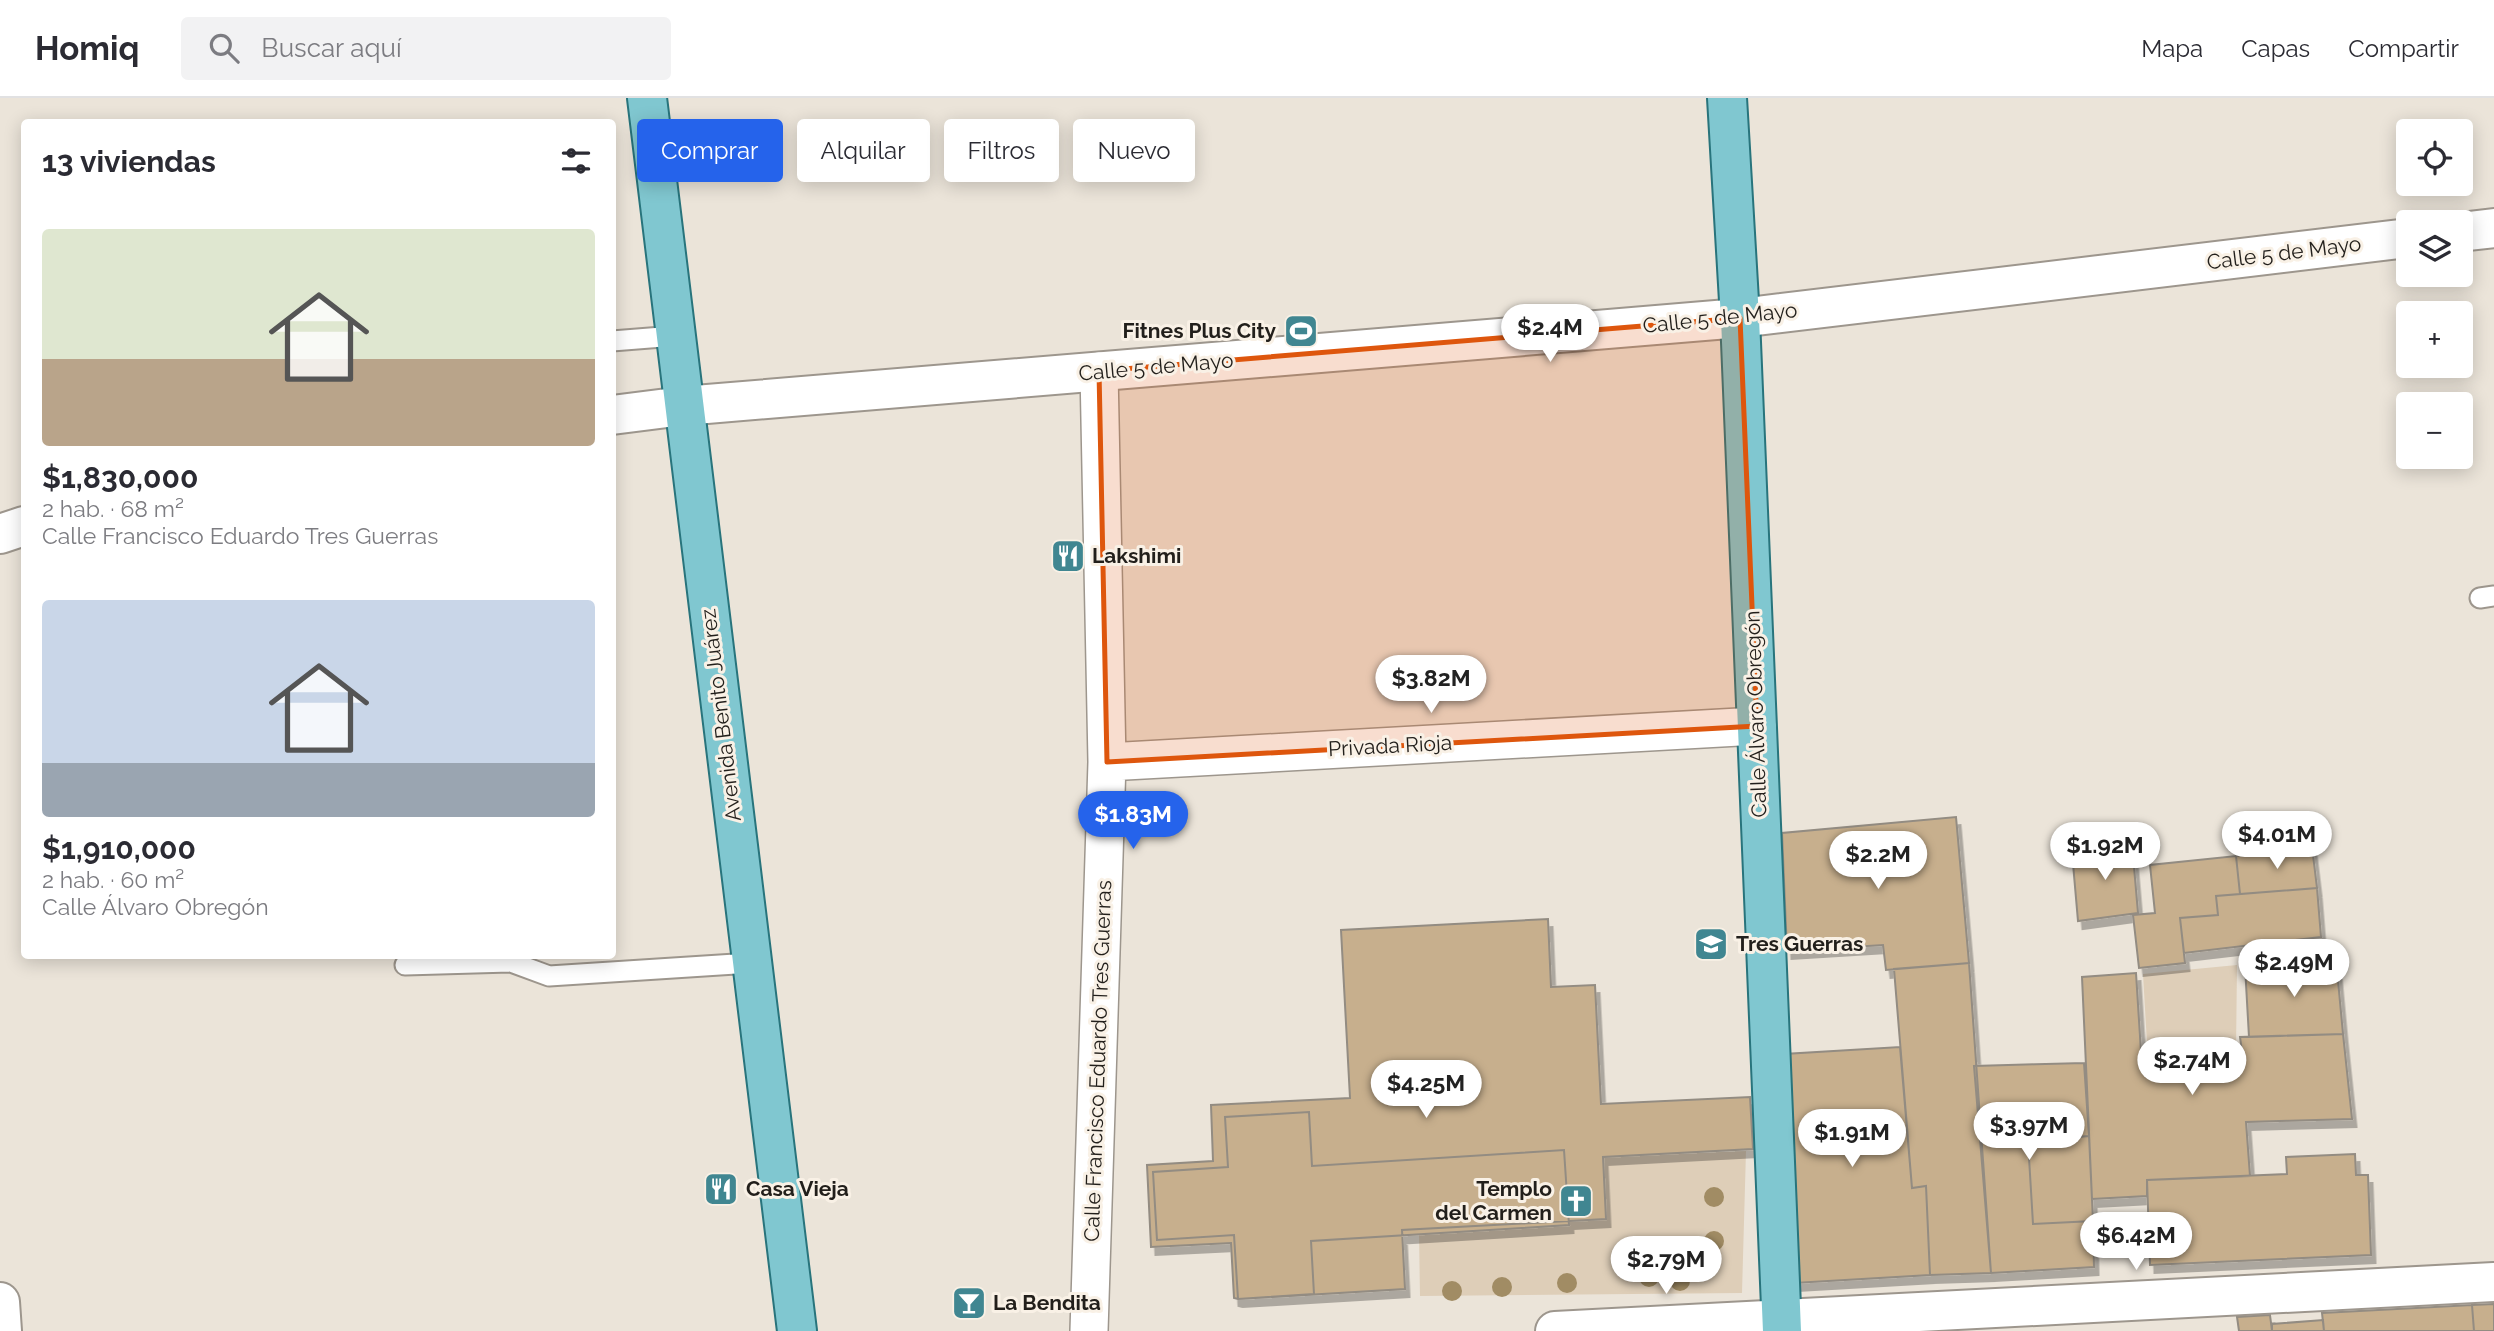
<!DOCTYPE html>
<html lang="es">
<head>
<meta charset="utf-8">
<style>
	:root { --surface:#fff; --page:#f2f2f3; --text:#2b2b33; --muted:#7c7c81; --line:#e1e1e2; --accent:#2563eb }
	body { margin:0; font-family:Raleway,sans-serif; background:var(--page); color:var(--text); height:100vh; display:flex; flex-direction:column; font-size:26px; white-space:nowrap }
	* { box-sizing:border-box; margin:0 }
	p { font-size:23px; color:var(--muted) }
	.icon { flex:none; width:38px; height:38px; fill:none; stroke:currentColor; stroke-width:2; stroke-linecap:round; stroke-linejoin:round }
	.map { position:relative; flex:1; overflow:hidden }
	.drawer { position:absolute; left:21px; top:21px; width:595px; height:840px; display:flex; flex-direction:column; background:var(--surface); border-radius:7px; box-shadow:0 4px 18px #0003 }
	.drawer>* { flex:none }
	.top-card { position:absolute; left:637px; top:21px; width:665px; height:63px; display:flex; gap:14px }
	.fabs { position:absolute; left:2396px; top:21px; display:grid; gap:14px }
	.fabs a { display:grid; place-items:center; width:77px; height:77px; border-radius:7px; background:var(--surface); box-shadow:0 4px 18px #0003; font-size:35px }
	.price { position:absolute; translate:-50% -60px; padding:0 16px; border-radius:24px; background:#fff; color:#222; font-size:23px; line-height:46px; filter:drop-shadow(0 2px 4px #0008) }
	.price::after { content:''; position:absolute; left:50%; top:42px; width:21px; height:16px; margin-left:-10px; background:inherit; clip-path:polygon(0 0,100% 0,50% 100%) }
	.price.active { background:var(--accent); color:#fff }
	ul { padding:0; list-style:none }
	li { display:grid; align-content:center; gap:14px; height:371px; padding:0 21px }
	li span { display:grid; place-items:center; height:217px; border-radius:7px; color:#555 }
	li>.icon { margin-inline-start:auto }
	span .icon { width:126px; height:126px; fill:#fffc; stroke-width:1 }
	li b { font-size:30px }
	h2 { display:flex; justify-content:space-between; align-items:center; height:84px; padding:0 21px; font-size:30px }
	.chip { padding:0 24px; border-radius:7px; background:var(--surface); box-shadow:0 4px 18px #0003; font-size:24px; line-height:63px }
	.chip.active { background:var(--accent); color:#fff }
	header { display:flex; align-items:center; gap:42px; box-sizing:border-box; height:98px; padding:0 35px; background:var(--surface); border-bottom:2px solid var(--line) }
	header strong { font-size:33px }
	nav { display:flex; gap:38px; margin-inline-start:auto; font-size:24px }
	.search { width:490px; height:63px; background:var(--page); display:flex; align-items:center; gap:18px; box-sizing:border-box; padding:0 24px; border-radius:7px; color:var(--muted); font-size:26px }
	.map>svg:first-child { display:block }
</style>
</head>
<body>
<header>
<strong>Homiq</strong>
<div class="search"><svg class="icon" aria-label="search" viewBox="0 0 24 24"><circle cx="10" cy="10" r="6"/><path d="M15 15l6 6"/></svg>Buscar aquí</div>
<nav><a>Mapa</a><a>Capas</a><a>Compartir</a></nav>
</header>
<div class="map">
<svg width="2494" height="1233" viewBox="0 0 2494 1233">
	<defs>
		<filter id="shadow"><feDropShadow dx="4.5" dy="8" stdDeviation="0" flood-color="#0004"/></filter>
	</defs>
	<rect width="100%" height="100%" fill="#ebe4d9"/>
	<path fill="#deceb8" d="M2237,867L2236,954L2148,962L2143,876Z
		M1746,1053L1742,1195L1420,1198L1419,1136L1606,1121L1603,1059Z"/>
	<path fill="#c7af8d" stroke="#938c82" stroke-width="2" filter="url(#shadow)" d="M1956,719L1969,865L1886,872L1883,847L1787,853L1782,735Z
		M2132,746L2138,815L2078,823L2072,754Z
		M2312,749L2317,790L2240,796L2236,758Z
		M2236,758L2240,796L2216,798L2218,817L2180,820L2185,865L2139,870L2133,817L2155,815L2150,767Z
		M2317,790L2321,839L2184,855L2180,820L2218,817L2216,798Z
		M1548,821L1551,889L1595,887L1601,1006L1750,999L1753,1051L1603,1059L1606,1121L1402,1132L1405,1191L1238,1201L1234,1200L1231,1145L1151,1149L1147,1067L1213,1063L1211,1007L1350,1000L1341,832Z
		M2336,861L2343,936L2249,939L2245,868Z
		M1969,865L1991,1175L1930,1177L1926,1088L1912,1090L1894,871Z
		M2136,875L2142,970L2243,961L2240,939L2343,936L2352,1021L2246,1024L2250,1078L2147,1082V1098L2092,1101L2082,879Z
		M1900,949L1912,1090L1926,1088L1930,1177L1794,1185L1784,956Z
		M2084,965L2089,1038L2028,1043L2033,1126L2093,1123L2094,1169L1991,1175L1974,968Z
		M1309,1014L1312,1068L1564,1052L1569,1127L1311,1143L1314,1196L1238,1201L1234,1137L1157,1142L1153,1074L1228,1069L1225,1019Z
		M2089,1038L2093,1123L2033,1126L2028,1043Z
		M2355,1056L2356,1077H2368L2371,1157L2150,1167L2147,1082L2287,1076L2286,1059Z
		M2494,1206V1233H2474L2472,1207Z
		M2472,1207L2474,1233H2324L2322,1215Z
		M2270,1217L2272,1233H2239L2237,1219Z
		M2323,1222L2324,1233H2272V1226Z"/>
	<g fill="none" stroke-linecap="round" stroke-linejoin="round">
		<g stroke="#9d968d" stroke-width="23">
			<path id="service" d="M612,243L675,238
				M2480,500L2494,498
				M405,867L511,864L549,878L751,865"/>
		</g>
		<g stroke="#9d968d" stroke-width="40">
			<path id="minor" d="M1107,664L1757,628
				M1089,1233L1107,664L1099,273"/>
		</g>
		<g stroke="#9d968d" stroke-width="42">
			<path id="secondary" d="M2460,134L2494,130
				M612,317L683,308L1740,220L2408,140
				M0,436L24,428
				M0,1204L2,1233
				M1555,1233L2494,1184"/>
		</g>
		<g stroke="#28747c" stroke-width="42">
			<path id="primary" d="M647,0L797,1233
				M1727,0L1740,220L1782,1233"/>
		</g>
		<use href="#service" stroke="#fff" stroke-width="19"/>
		<use href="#minor" stroke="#fff" stroke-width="37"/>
		<use href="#secondary" stroke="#fff" stroke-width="38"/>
		<use href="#primary" stroke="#80c7d0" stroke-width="38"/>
	</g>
	<g fill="#a18c64">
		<circle cx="1714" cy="1099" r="10"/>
		<circle cx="1714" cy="1143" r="10"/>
		<circle cx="1649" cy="1179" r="10"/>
		<circle cx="1680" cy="1183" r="10"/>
		<circle cx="1567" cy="1185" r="10"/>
		<circle cx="1502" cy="1189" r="10"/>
		<circle cx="1452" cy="1193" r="10"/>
	</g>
	<path fill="#de560d" fill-opacity="0.2" stroke="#de560d" stroke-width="5" stroke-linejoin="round" d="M1740,220L1757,628L1107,664L1099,273Z"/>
	<defs>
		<g id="stadium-square" transform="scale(1.75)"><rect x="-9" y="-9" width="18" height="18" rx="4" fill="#408691" stroke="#f9f1e6"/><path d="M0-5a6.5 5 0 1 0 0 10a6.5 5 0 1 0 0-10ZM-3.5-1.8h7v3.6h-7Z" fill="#fff"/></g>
		<g id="restaurant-square" transform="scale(1.75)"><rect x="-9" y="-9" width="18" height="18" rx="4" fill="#408691" stroke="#f9f1e6"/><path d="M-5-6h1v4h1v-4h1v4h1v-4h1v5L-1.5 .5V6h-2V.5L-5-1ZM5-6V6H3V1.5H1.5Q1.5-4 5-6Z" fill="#fff"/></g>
		<g id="school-square" transform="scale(1.75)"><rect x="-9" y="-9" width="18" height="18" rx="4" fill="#408691" stroke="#f9f1e6"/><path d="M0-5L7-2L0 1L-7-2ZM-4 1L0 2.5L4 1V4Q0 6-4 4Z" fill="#fff"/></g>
		<g id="church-square" transform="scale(1.75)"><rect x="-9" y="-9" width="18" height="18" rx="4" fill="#408691" stroke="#f9f1e6"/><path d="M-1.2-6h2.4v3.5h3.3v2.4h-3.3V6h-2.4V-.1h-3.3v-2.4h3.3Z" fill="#fff"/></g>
		<g id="bar-square" transform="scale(1.75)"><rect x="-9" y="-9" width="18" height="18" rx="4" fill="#408691" stroke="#f9f1e6"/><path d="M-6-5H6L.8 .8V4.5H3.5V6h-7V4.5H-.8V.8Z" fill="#fff"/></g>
	</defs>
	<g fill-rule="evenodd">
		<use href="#stadium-square" x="1301" y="233"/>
		<use href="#restaurant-square" x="1068" y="458"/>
		<use href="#school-square" x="1711" y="846"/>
		<use href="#restaurant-square" x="721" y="1091"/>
		<use href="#church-square" x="1576" y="1103"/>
		<use href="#bar-square" x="969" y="1205"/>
	</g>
	<g text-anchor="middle" stroke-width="6" stroke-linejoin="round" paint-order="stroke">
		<g font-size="21" fill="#221f1b" stroke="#f9f1e6">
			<text transform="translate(2284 155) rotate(-7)" y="7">Calle 5 de Mayo</text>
			<text transform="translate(1720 220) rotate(-6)" y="7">Calle 5 de Mayo</text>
			<text transform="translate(1156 269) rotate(-5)" y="7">Calle 5 de Mayo</text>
			<text transform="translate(1756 616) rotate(-92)" y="7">Calle Álvaro Obregón</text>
			<text transform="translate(721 617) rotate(-97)" y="7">Avenida Benito Juárez</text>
			<text transform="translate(1390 648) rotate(-3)" y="7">Privada Rioja</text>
			<text transform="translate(1098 963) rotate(-88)" y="7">Calle Francisco Eduardo Tres Guerras</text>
		</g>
		<g font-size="21" font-weight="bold" fill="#221f1b" stroke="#f9f1e6" text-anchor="start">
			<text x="1276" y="240" text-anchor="end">Fitnes Plus City</text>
			<text x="1092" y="465">Lakshimi</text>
			<text x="1736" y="853">Tres Guerras</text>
			<text x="746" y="1098">Casa Vieja</text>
			<text x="1552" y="1098" text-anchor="end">Templo<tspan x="1552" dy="24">del Carmen</tspan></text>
			<text x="993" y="1212">La Bendita</text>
		</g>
	</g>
</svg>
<div class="fabs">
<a><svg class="icon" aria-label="locate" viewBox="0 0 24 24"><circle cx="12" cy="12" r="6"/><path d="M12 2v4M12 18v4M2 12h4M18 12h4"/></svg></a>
<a><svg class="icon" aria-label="layers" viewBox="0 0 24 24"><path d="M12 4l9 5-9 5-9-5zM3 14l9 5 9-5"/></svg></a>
<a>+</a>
<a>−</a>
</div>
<b class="price" style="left:1550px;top:266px">$2.4M</b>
<b class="price" style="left:1431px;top:617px">$3.82M</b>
<b class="price active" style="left:1133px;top:753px">$1.83M</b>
<b class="price" style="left:2277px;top:773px">$4.01M</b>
<b class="price" style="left:2105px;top:784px">$1.92M</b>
<b class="price" style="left:1878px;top:793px">$2.2M</b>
<b class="price" style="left:2294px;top:901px">$2.49M</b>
<b class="price" style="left:2192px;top:999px">$2.74M</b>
<b class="price" style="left:1426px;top:1022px">$4.25M</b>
<b class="price" style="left:2029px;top:1064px">$3.97M</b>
<b class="price" style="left:1852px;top:1071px">$1.91M</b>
<b class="price" style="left:2136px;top:1174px">$6.42M</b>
<b class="price" style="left:1666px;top:1198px">$2.79M</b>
<div class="top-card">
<a class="chip active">Comprar</a>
<a class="chip">Alquilar</a>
<a class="chip">Filtros</a>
<a class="chip">Nuevo</a>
</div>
<section class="drawer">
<h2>13 viviendas<svg class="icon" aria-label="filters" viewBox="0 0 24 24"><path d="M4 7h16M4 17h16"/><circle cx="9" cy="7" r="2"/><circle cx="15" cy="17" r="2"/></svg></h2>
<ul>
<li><span style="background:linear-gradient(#dfe7d0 60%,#b9a48a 0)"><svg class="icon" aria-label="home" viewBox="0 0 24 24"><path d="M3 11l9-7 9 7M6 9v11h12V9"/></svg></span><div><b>$1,830,000</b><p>2 hab. · 68 m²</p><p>Calle Francisco Eduardo Tres Guerras</p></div></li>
<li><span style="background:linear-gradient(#c9d6e8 75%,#9aa5b1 0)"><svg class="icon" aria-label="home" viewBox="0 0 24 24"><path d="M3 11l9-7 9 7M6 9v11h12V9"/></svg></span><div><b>$1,910,000</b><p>2 hab. · 60 m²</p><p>Calle Álvaro Obregón</p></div></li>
</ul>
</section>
</div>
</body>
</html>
